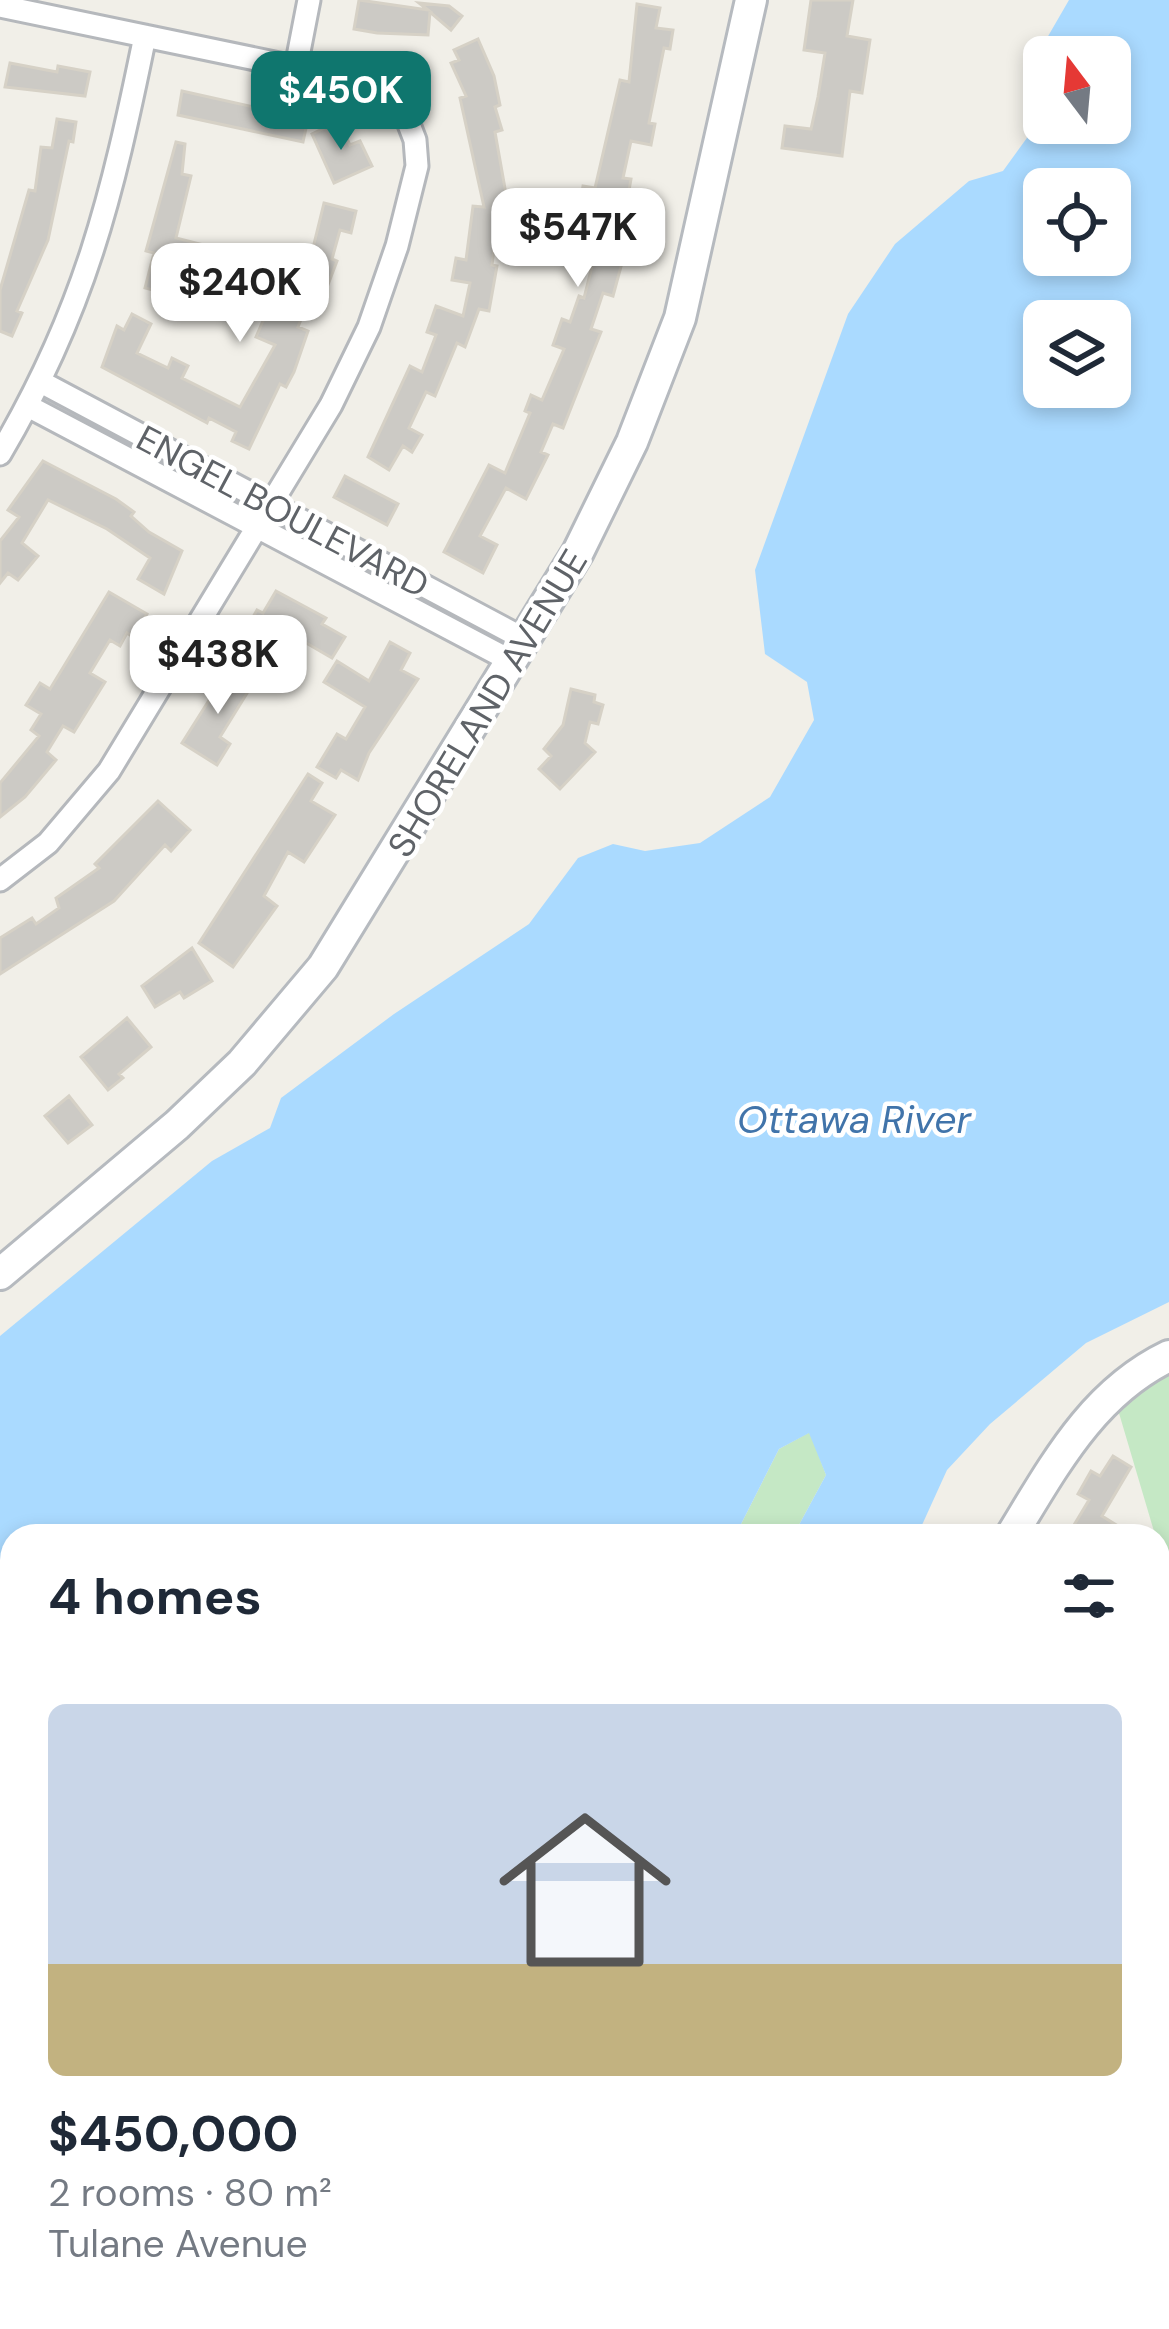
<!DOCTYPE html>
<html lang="en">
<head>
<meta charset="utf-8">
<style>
	:root { --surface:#fff; --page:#f6f6f7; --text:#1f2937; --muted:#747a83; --line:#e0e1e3; --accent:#0f766e }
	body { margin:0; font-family:"DM Sans",sans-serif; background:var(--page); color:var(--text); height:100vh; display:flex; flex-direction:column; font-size:45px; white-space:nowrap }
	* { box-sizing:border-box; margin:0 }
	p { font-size:39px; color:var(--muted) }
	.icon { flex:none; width:66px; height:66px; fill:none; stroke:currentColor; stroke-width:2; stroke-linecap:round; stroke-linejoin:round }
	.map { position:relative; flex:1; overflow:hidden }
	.side { position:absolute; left:0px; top:1524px; width:1170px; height:807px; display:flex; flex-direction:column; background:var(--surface); border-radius:36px 36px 0 0; box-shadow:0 6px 18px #0003 }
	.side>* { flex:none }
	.needle { width:78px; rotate:344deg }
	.controls { position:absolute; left:1023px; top:36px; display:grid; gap:24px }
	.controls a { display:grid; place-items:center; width:108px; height:108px; border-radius:18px; background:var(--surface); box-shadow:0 6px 18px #0003; font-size:60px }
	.price { position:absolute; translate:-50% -102px; padding:0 27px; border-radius:24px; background:#fff; color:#222; font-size:39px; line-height:78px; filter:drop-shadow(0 3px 6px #0008) }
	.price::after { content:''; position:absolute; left:50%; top:72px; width:36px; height:27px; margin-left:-18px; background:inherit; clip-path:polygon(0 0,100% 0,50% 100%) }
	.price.current { background:var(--accent); color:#fff }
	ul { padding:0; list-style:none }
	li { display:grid; align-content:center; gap:24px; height:636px; padding:0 48px }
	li+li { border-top:3px solid var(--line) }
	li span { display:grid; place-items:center; height:372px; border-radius:18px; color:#555 }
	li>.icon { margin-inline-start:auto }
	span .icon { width:216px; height:216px; fill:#fffc; stroke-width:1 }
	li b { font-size:51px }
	h2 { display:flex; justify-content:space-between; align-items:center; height:144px; padding:0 48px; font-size:51px }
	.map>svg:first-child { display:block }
</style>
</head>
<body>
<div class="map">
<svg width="1169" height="2329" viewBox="0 0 1169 2329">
	<rect width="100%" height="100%" fill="#f1efe8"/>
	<path fill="#c5e8c5" d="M1169,1365V1582L1116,1403Z
		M810,1432L826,1475L793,1536H735L779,1449Z"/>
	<path fill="#aadaff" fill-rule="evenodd" d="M1069,0H1169V1302L1086,1343L990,1424L947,1470L917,1536H793L826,1475L809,1433L779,1449L735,1536H12V2019L0,2042V1336L212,1161L270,1128L281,1098L394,1014L529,924L578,858L613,844L645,851L700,843L770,797L814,720L807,682L765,654L755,570L848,314L895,244L969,181L1003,171L1037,124L1036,57ZM1110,57V123H1044V57ZM1110,189V255H1044V189ZM1044,321H1110V387H1044Z
		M0,2182L10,2193L12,2319H40L42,2329H0Z"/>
	<path fill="#cccac5" stroke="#d6d1c6" stroke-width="3" d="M359,0L428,10L419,3L449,6L462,16L451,30L430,12L428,35L377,33L354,29Z
		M811,0H853L847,36L870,40L862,93L850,91L842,156L782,148L785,126L811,129L818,97L825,53L804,50Z
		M637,4L660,8L656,28L673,30L670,49L664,48L649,123L655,124L651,145L631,141L623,178L631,179L625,213L633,214L629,237L613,296L603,293L591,329L601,332L563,428L553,424L541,452L548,455L526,499L506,488L480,536L497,545L483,573L444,552L489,465L505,473L530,413L525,411L531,395L542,400L564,349L553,345L562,319L570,322L579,296L584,298L592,266L581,263L590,230L576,227L583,186L595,188L620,80L629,82Z
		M478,39L494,76L500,105L495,107L502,130L495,132L506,194L501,195L492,265L497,266L489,311L479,309L465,347L457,343L435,396L426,392L409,428L422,435L412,452L403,446L389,470L368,457L410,366L422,372L436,335L427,332L436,306L463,316L470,283L452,280L456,258L466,260L473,206L484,207L460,98L466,96L451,63L459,60L454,50Z
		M10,63L57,72L58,66L90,72L85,96L5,87Z
		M182,91L308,119L303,142L178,115Z
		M57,119L76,122L73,142L69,141L48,240L17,311L22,313L12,336L0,331V290L29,190L35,191L41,147L52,148Z
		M339,121L350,145L360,141L372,166L334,183L312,134Z
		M176,142L185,144L182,174L191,176L176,238L204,245L199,265L188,263L180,297L145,288L154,253L146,251Z
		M324,203L356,211L351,233L340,230L332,259L337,261L321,303L309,299L298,327L308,331L294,372L286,387L280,384L249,449L232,441L236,432L209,418L207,423L102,367L117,326L124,330L132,314L151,324L137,353L168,368L172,358L188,366L182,378L240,407L275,345L256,337L275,293L293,301L306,268L300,265L306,250L312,252Z
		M43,461L116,499L134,512L131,516L149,532L182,551L164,594L138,579L150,558L107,529L48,500L22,543L38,556L18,580L8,573L0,583V541L19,517L8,510Z
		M345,476L398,504L387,525L334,497Z
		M276,591L326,618L322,624L345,637L332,658L282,629L275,639L249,624L257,610L263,613Z
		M109,592L147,614L133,637L127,633L120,646L110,640L90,673L105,682L87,711L74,732L63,726L47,752L56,760L25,797L0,817V783L39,736L31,730L41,714L26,705L40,683L50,689Z
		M390,642L410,653L401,670L418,679L369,753L358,780L341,770L336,778L317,767L337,734L346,739L365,707L324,682L337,661L369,681Z
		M230,667L254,682L220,737L230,744L217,765L182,743Z
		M571,689L595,695L594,702L603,705L598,724L590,722L585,743L595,752L560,789L539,769L551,756L544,749L563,725Z
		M308,774L322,783L311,801L335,815L304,862L288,852L264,896L277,906L233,967L199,943Z
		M158,801L190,830L171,851L165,845L114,901L0,974V938L32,918L36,924L59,908L56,898L99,868L95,864Z
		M192,948L212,981L184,998L180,992L155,1007L142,986Z
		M127,1018L151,1047L119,1074L123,1078L108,1090L81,1057Z
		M69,1096L92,1125L68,1143L45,1116Z
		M1113,1456L1131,1467L1102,1516L1134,1536H1093L1074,1525L1089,1500L1078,1494L1091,1471L1100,1476Z"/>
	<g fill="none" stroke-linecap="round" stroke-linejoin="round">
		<g stroke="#b5b8bc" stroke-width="27">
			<path id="street" d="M0,6L371,83L405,114L415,140L417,166L397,246L369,327L331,405L109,771L48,843L0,880
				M296,67L309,0
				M41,382L526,640
				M28,406L513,662
				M0,454C85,310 112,197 145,36
				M1158,1843L1169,1825
				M1158,1993L1169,2011
				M782,2319L785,2329
				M1131,2319L1134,2329"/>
		</g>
		<g stroke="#b6babf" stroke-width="36">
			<path id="secondary" d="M0,1274L177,1125L242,1063L323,967L578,552L632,442L680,318L751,0
				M1011,1536C1054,1466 1092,1393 1169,1356
				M1158,2267L1169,2264
				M470,2329L477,2319
				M963,2329L995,2319"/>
		</g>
		<use href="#street" stroke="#fff" stroke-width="21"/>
		<use href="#secondary" stroke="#fff" stroke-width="30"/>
	</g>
	<g text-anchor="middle" stroke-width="9" stroke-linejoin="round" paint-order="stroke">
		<g font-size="36" fill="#5f6368" stroke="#fff">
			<text transform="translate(283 511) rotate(28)" y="13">ENGEL BOULEVARD</text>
			<text transform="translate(487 703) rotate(-59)" y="13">SHORELAND AVENUE</text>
		</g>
		<g font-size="39" font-style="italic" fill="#4174aa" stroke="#fff">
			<text x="854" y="1133">Ottawa River</text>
		</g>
	</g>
</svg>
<div class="controls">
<a><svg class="needle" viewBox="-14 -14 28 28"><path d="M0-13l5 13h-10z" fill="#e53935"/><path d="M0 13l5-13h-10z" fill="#747a83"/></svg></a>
<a><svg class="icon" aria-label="locate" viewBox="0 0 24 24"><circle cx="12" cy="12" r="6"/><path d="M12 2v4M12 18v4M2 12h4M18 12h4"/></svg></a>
<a><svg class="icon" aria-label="layers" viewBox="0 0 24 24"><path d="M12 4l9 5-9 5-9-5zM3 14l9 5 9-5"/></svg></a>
</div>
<b class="price current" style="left:341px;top:153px">$450K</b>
<b class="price" style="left:578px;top:290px">$547K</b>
<b class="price" style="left:240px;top:345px">$240K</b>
<b class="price" style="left:218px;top:717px">$438K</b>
<section class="side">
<h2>4 homes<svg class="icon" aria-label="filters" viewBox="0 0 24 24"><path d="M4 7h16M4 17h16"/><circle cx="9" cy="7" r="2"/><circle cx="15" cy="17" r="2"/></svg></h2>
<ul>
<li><span style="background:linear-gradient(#c9d6e8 70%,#c2b280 0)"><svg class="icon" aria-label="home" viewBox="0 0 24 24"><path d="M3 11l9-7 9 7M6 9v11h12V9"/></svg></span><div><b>$450,000</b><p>2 rooms · 80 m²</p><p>Tulane Avenue</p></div></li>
</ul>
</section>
</div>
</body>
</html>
